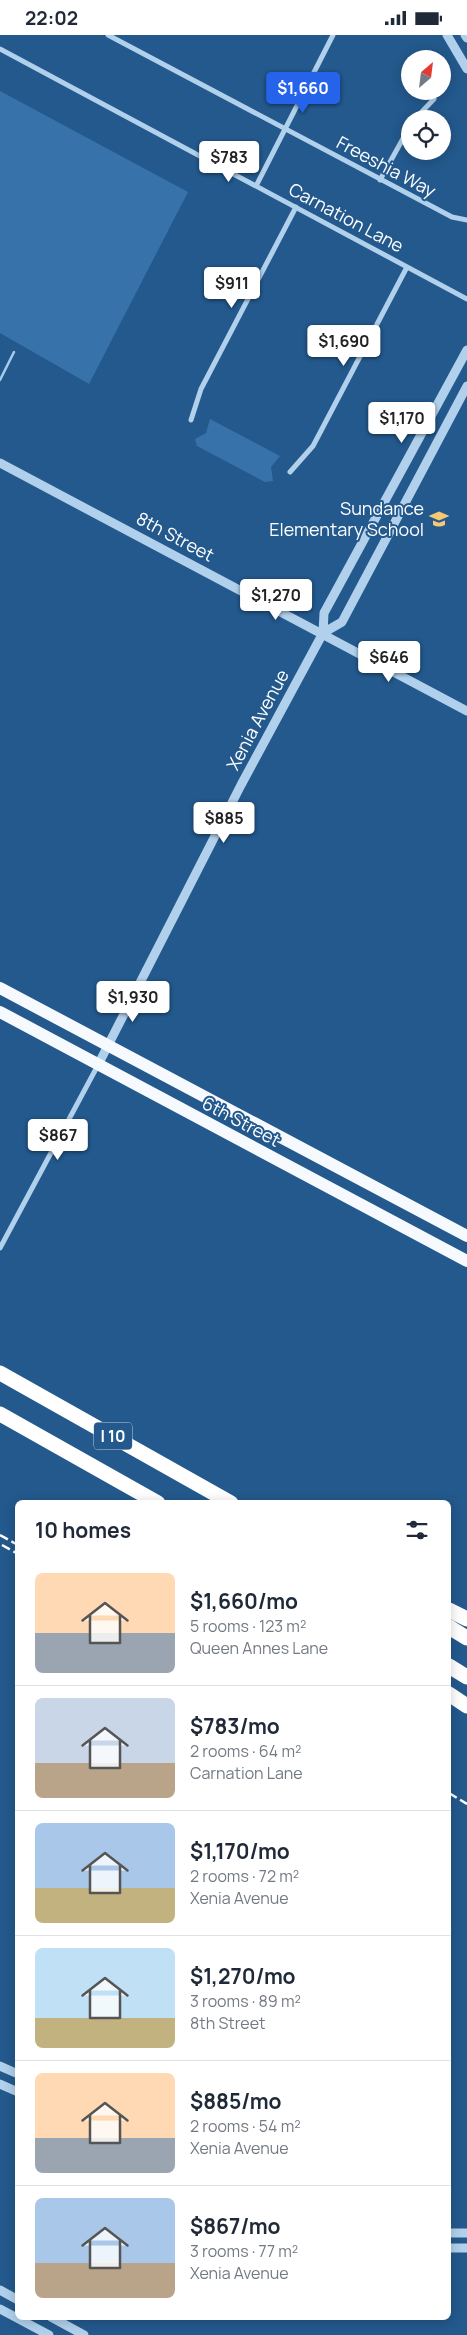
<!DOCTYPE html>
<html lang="en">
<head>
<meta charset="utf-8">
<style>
	:root { --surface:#fff; --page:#f6f6f7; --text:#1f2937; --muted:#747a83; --line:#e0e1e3; --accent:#2563eb }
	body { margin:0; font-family:Manrope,sans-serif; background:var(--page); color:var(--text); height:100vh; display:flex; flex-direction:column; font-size:19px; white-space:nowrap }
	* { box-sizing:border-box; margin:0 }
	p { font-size:16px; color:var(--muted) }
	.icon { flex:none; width:28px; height:28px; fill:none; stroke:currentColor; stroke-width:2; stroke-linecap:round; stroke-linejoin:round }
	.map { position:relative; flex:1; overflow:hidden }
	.drawer { position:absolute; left:15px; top:1465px; width:436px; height:820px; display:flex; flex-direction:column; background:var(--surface); border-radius:8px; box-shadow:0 2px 12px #0003 }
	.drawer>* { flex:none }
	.needle { width:32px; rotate:28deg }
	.controls { position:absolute; left:401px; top:15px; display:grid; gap:10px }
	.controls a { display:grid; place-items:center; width:50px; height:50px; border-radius:50%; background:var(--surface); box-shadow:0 2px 12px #0003; font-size:25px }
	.price { position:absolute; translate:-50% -42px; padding:0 11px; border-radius:5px; background:#fff; color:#222; font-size:16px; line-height:32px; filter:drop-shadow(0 1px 2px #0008) }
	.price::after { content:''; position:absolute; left:50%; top:30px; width:15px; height:11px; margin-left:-8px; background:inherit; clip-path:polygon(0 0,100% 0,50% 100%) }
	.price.on { background:var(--accent); color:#fff }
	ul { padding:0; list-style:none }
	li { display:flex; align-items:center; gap:15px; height:125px; padding:0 20px }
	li+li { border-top:1px solid var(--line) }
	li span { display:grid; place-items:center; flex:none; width:140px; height:100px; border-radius:8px; color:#555 }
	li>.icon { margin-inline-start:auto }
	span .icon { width:60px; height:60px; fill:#fffc; stroke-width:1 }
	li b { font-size:21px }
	h2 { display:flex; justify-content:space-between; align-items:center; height:60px; padding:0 20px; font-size:21px }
	.status { display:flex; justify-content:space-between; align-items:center; height:35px; padding:0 25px; background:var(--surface); direction:ltr }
	.status svg { height:14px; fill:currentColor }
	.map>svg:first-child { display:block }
</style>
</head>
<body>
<div class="status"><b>22:02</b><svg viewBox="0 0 49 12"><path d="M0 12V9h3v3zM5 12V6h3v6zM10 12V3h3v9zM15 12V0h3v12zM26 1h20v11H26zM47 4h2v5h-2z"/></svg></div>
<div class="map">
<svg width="467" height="2300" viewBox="0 0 467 2300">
	<rect width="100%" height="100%" fill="#23598d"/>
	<path fill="#3773aa" d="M0,56L188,157L89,349L0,298Z
		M210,384L280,421L271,432L273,446L265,447L197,411L195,404L206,398Z"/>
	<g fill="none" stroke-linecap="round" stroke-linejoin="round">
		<path stroke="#a5ccec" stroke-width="2.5" d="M0,345L14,317"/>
		<path stroke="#b1d0eb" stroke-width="5" d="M108,0L452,182L467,185
			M0,14L467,264
			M415,84L434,64
			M380,145L410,91
			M256,151L333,0
			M191,385L201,354L296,172
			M290,437L313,411L407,232
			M0,1213L98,1030"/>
		<path stroke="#b1d0eb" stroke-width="9" d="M447,0L467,34
			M465,0L467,3
			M0,428L467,676
			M323,598L342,587L467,351
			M98,1030L241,750L323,598L324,578L467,315
			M0,2031L18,2039
			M0,2049L18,2057
			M449,2198H467
			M449,2213H467
			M0,2255L18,2265
			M0,2274L49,2300
			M51,2282L84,2300"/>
		<path stroke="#f6fafe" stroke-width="12" d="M0,953L467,1201
			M0,977L467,1226"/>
		<path stroke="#fff" stroke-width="15" d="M0,1338L231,1468
			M0,1379L158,1468
			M449,1575L467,1584
			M449,1592L467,1603
			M449,1631L467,1642
			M449,1659L467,1671"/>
		<path stroke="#fff" stroke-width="2.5" stroke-dasharray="9 4" stroke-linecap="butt" d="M0,1500L18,1510
			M2,1510L18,1519
			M449,1758L467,1769"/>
	</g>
	<defs>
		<g id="school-bare" transform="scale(1.5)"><path d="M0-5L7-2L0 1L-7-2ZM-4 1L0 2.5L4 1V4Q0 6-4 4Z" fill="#f6c774" stroke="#23598d" stroke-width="2.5" paint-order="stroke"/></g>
	</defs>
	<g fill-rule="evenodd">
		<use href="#school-bare" x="439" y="484"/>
	</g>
	<g text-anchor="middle" stroke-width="4" stroke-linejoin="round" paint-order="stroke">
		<rect fill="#23598d" stroke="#bdcddd" stroke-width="1" x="94" y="1387.5" width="38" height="27" rx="4"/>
		<g font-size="16" font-weight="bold" fill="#fff">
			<text x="113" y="1407">I 10</text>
		</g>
		<g font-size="18" fill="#fff" stroke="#23598d">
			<text transform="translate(386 132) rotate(28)" y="6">Freeshia Way</text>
			<text transform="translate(346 183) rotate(28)" y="6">Carnation Lane</text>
			<text transform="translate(175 502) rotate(28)" y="6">8th Street</text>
			<text transform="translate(258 685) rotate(-62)" y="6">Xenia Avenue</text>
			<text transform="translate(241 1087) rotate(28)" y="6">6th Street</text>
		</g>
		<g font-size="18" fill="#fff" stroke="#23598d" text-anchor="end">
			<text x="424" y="480">Sundance<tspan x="424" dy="21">Elementary School</tspan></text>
		</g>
	</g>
</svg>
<div class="controls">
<a><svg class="needle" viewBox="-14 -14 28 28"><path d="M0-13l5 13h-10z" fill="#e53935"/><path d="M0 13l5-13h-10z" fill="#747a83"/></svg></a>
<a><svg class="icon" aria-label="locate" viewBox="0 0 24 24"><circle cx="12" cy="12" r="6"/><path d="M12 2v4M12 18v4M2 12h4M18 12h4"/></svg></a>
</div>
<b class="price on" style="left:303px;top:79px">$1,660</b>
<b class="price" style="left:229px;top:148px">$783</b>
<b class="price" style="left:232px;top:274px">$911</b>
<b class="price" style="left:344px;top:332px">$1,690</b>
<b class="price" style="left:402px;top:409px">$1,170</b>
<b class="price" style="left:276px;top:586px">$1,270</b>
<b class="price" style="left:389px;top:648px">$646</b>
<b class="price" style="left:224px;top:809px">$885</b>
<b class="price" style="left:133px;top:988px">$1,930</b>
<b class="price" style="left:58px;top:1126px">$867</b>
<section class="drawer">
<h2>10 homes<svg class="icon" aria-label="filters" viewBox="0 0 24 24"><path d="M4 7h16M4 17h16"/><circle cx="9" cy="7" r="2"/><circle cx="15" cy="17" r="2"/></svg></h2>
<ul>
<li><span style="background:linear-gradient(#ffd9b3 60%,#9aa5b1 0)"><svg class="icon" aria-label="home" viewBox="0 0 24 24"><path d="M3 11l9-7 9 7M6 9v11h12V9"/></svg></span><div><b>$1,660/mo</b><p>5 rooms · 123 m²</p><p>Queen Annes Lane</p></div></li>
<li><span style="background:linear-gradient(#c9d6e8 65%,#b9a48a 0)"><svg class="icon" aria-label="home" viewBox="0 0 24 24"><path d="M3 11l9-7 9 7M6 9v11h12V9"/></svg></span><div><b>$783/mo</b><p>2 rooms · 64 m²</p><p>Carnation Lane</p></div></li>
<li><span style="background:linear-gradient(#a9c7e8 65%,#c2b280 0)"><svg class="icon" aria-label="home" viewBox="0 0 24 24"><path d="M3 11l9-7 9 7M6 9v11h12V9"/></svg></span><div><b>$1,170/mo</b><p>2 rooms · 72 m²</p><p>Xenia Avenue</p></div></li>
<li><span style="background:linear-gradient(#bfe0f5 70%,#c2b280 0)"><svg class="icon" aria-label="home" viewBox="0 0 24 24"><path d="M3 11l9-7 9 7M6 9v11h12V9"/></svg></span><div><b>$1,270/mo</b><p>3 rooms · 89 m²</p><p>8th Street</p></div></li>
<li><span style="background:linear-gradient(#ffd9b3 65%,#9aa5b1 0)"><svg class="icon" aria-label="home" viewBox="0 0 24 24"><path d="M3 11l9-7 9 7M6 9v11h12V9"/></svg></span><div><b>$885/mo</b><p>2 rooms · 54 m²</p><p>Xenia Avenue</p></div></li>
<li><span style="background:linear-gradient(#a9c7e8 65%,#b9a48a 0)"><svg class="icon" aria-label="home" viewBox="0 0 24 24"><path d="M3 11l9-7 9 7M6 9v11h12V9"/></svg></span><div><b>$867/mo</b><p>3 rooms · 77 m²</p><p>Xenia Avenue</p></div></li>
</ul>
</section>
</div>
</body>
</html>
